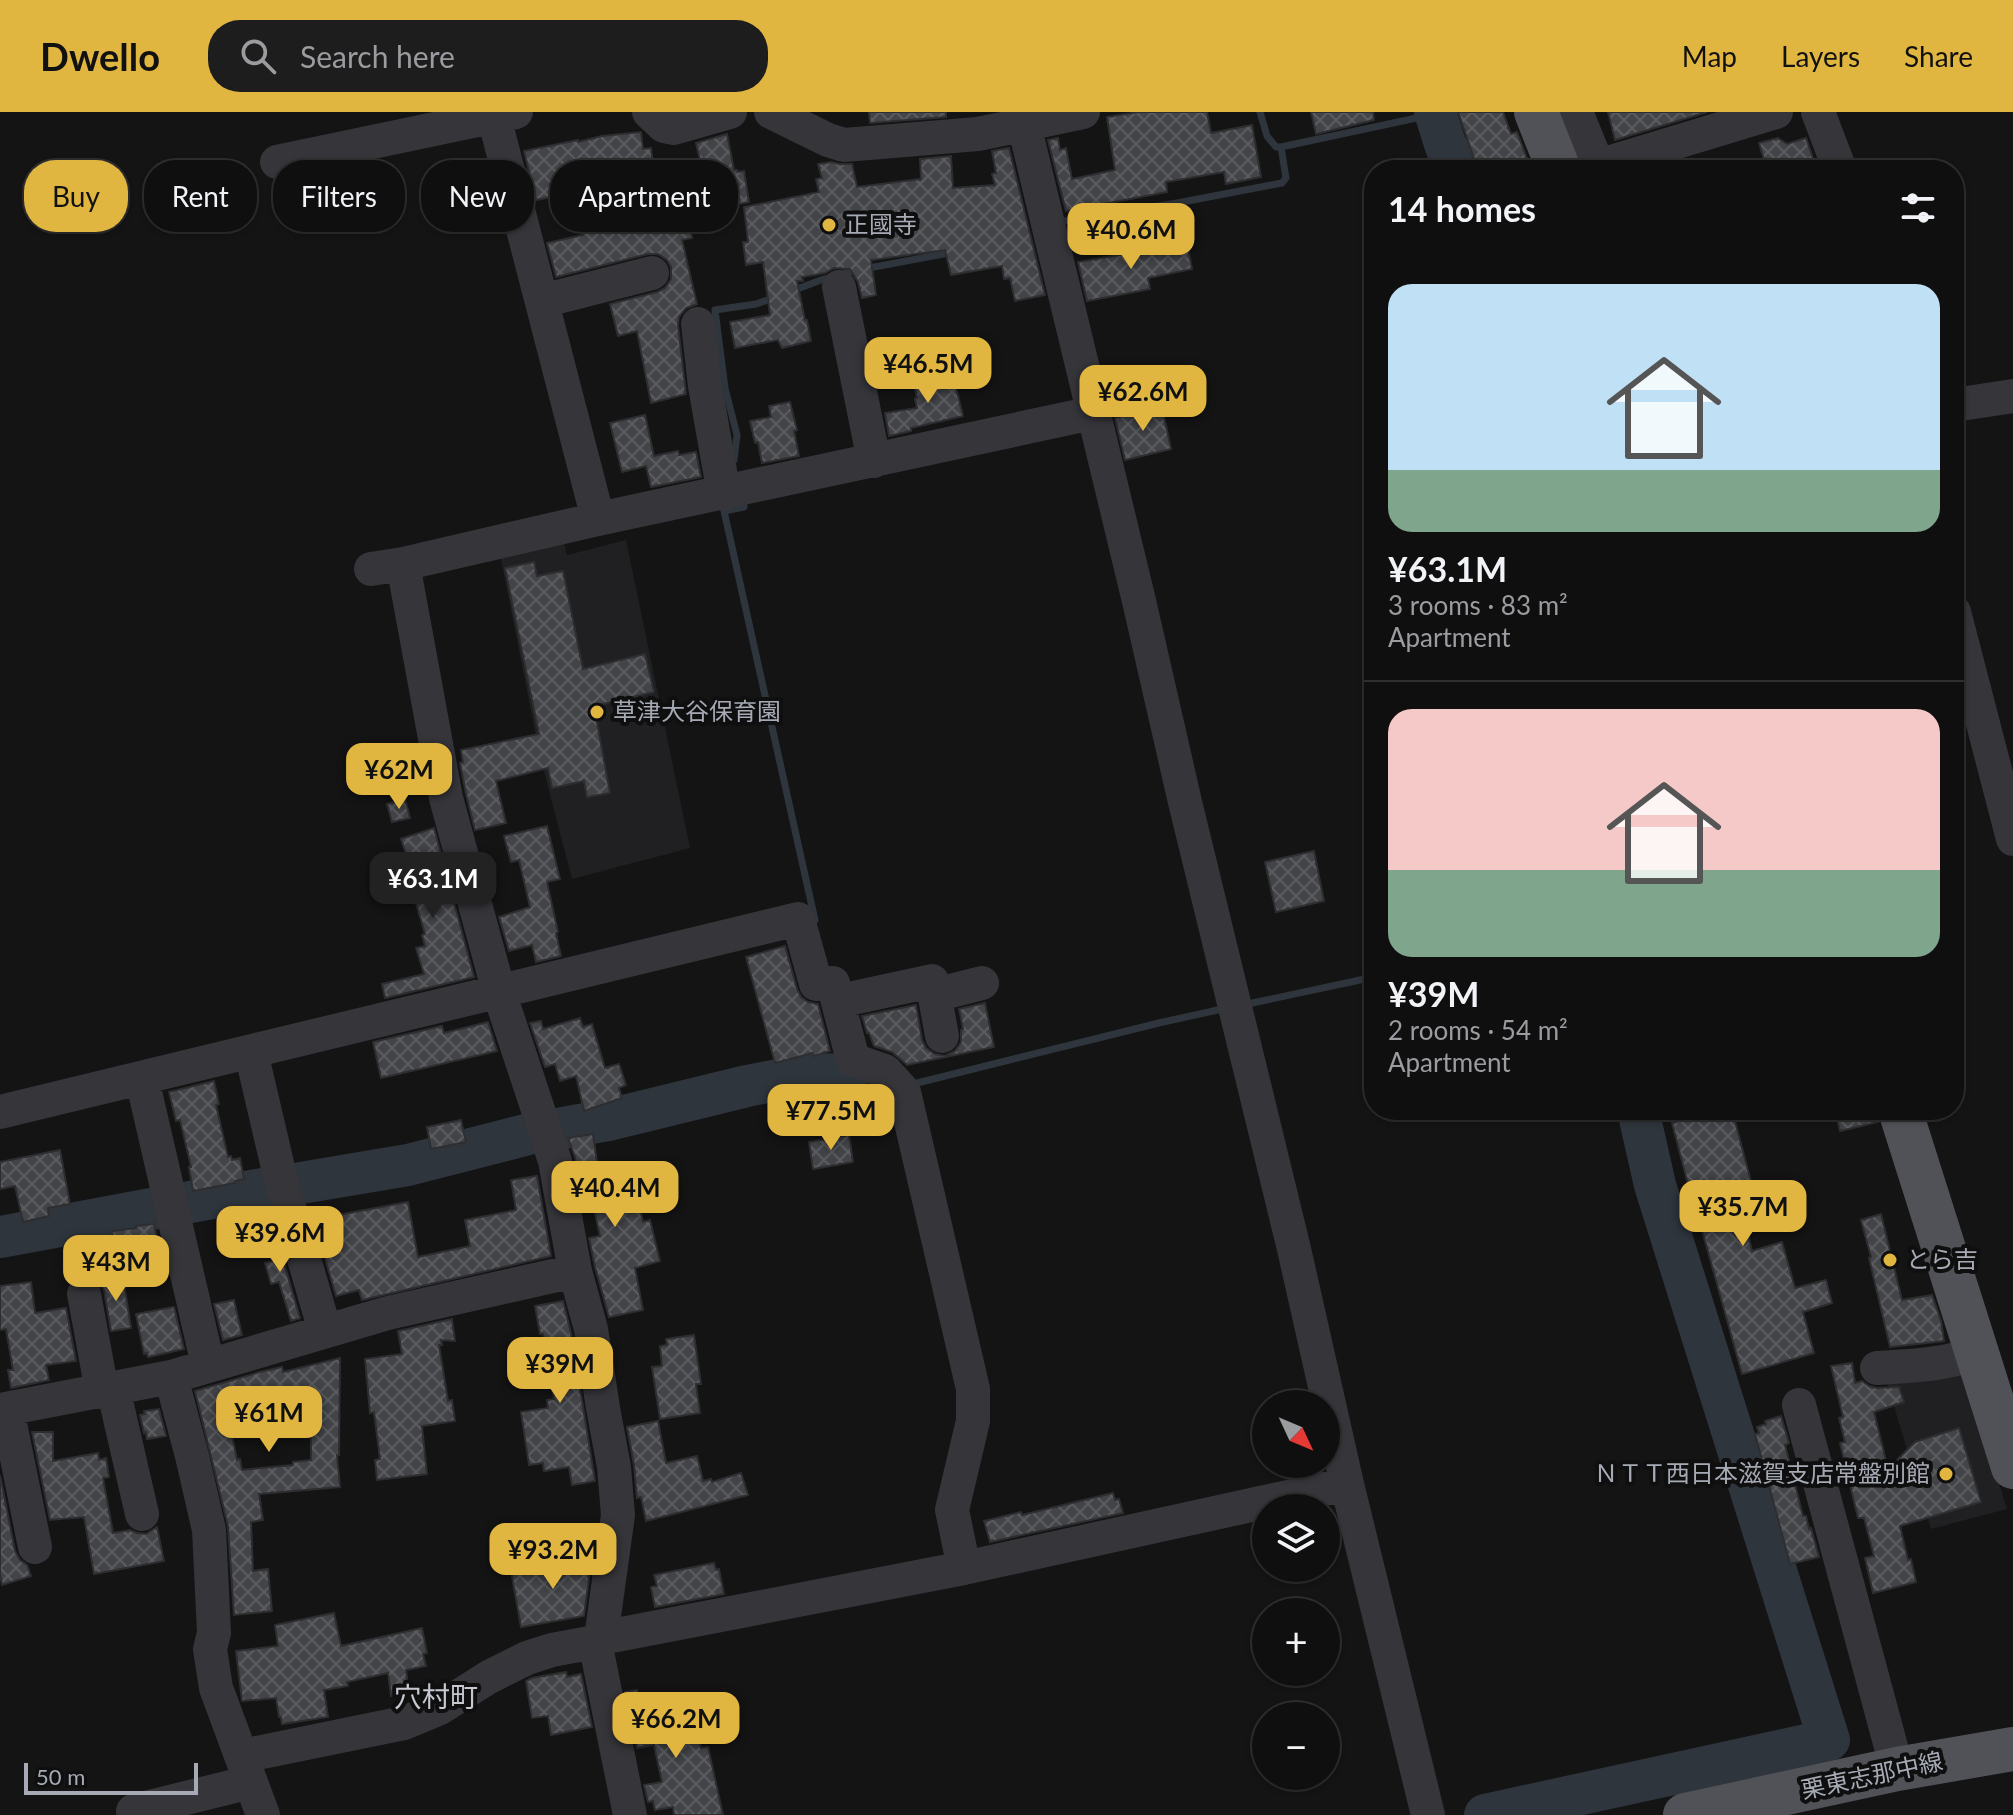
<!DOCTYPE html>
<html lang="en">
<head>
<meta charset="utf-8">
<style>
	:root { --surface:#0f0f10; --page:#1d1d1e; --text:#f1f3f6; --muted:#9b9c9f; --line:#2f2f30; --accent:#e1b640 }
	body { margin:0; font-family:Lato,"Noto Sans JP",sans-serif; background:var(--page); color:var(--text); height:100vh; display:flex; flex-direction:column; font-size:30px; white-space:nowrap }
	* { box-sizing:border-box; margin:0 }
	p { font-size:26px; color:var(--muted) }
	.icon { flex:none; width:44px; height:44px; fill:none; stroke:currentColor; stroke-width:2; stroke-linecap:round; stroke-linejoin:round }
	.map { position:relative; flex:1; overflow:hidden }
	.sheet { position:absolute; left:1364px; top:48px; width:600px; height:960px; display:flex; flex-direction:column; background:var(--surface); border-radius:32px; box-shadow:0 2px 6px #0004,0 0 0 2px var(--line) }
	.sheet>* { flex:none }
	.top-card { position:absolute; left:24px; top:48px; width:760px; height:72px; display:flex; gap:16px }
	.needle { width:52px; rotate:134deg }
	.fabs { position:absolute; left:1252px; top:1278px; display:grid; gap:16px }
	.fabs a { display:grid; place-items:center; width:88px; height:88px; border-radius:50%; background:var(--surface); box-shadow:0 2px 6px #0004,0 0 0 2px var(--line); font-size:40px }
	.scale { position:absolute; left:24px; bottom:20px; width:174px; box-sizing:border-box; padding-left:8px; border:4px solid #a6aab4; border-top:0; font-size:22px; line-height:28px; white-space:nowrap; color:#a6aab4; -webkit-text-stroke:6px #0f0f10; paint-order:stroke }
	.price { position:absolute; translate:-50% -68px; padding:0 18px; border-radius:16px; background:var(--accent); color:#111; font-size:26px; line-height:52px; filter:drop-shadow(0 2px 4px #0008) }
	.price::after { content:''; position:absolute; left:50%; top:48px; width:24px; height:18px; margin-left:-12px; background:inherit; clip-path:polygon(0 0,100% 0,50% 100%) }
	.price.selected { background:#222; color:#fff }
	ul { padding:0; list-style:none }
	li { display:grid; align-content:center; gap:16px; height:424px; padding:0 24px }
	li+li { border-top:2px solid var(--line) }
	li span { display:grid; place-items:center; height:248px; border-radius:24px; color:#555 }
	li>.icon { margin-inline-start:auto }
	span .icon { width:144px; height:144px; fill:#fffc; stroke-width:1 }
	li b { font-size:34px }
	h2 { display:flex; justify-content:space-between; align-items:center; height:96px; padding:0 24px; font-size:34px }
	.chip { padding:0 28px; border-radius:32px; background:var(--surface); box-shadow:0 2px 6px #0004,0 0 0 2px var(--line); font-size:28px; line-height:72px }
	.chip.selected { background:var(--accent); color:#111 }
	header { display:flex; align-items:center; gap:48px; box-sizing:border-box; height:112px; padding:0 40px; background:var(--accent); color:#111 }
	header strong { font-size:38px }
	nav { display:flex; gap:44px; margin-inline-start:auto; font-size:28px }
	.search { width:560px; height:72px; background:var(--page); display:flex; align-items:center; gap:20px; box-sizing:border-box; padding:0 28px; border-radius:32px; color:var(--muted); font-size:30px }
	.map>svg:first-child { display:block }
</style>
</head>
<body>
<header>
<strong>Dwello</strong>
<div class="search"><svg class="icon" aria-label="search" viewBox="0 0 24 24"><circle cx="10" cy="10" r="6"/><path d="M15 15l6 6"/></svg>Search here</div>
<nav><a>Map</a><a>Layers</a><a>Share</a></nav>
</header>
<div class="map">
<svg width="2013" height="1703" viewBox="0 0 2013 1703">
	<defs>
		<pattern id="building-cross-hatch" width="8" height="8" patternUnits="userSpaceOnUse" patternTransform="scale(2)"><rect width="8" height="8" fill="#434448"/><path d="M0 0l8 8M0 8l8-8" fill="none" stroke="#5b5c60"/></pattern>
	</defs>
	<rect width="100%" height="100%" fill="#141415"/>
	<path fill="#202022" d="M563,428L567,443L626,428L690,736L572,767L540,644L500,442Z
		M1962,1251L2007,1397L1931,1417L1884,1261Z"/>
	<g fill="none" stroke-linecap="round" stroke-linejoin="round">
		<path stroke="#2e353c" stroke-width="7" d="M1260,0L1267,24L1276,35H1281
			M1058,110L1177,91L1282,71L1286,66L1281,35L1435,2
			M792,179L821,168L853,159L954,140
			M734,348L737,323L725,276L715,198L756,192L776,185
			M743,387L744,395L724,399L815,808
			M1243,893L1374,865
			M909,973L1163,910L1227,896"/>
		<path stroke="#2e353c" stroke-width="42" d="M1435,0L1446,35L1464,58
			M563,1016L608,1008L747,974L804,963L849,962
			M301,1071L408,1053L529,1022
			M190,1090L279,1074
			M0,1125L157,1096
			M1485,1703L1829,1628L1655,1073L1638,998"/>
	</g>
	<path fill="url(#building-cross-hatch)" stroke="#2e2e31" stroke-width="2" fill-rule="evenodd" d="M869,0H946V5L870,11Z
		M1139,0H1207L1211,21L1252,13L1261,65L1226,72L1224,60L1166,70L1167,80L1066,99L1048,28L1058,26L1060,38L1066,36L1072,67L1115,58L1107,5Z
		M1311,0H1373L1374,8L1316,22Z
		M1458,0H1503L1511,22L1517,20L1529,52L1508,58H1492L1490,51L1477,55Z
		M1608,0H1707L1615,28Z
		M641,20L643,37L651,36L657,80L699,71L698,68L704,66L696,31L727,22L734,58H737L738,60L744,59L749,90L687,102L692,126L682,128L697,192L686,196L679,205L678,213L686,282L651,291L637,219L618,224L610,192L657,180L665,176L671,167V155L667,148L658,142H648L556,165L547,131L583,123L581,115L586,114L575,80L536,88L524,39L578,28V30L602,24Z
		M1778,26L1787,32L1806,26L1817,58H1767L1759,31Z
		M1009,36L1045,183L1015,189L1010,166L1004,167L1002,154L951,163L945,138L871,148L876,183L862,186L858,170L850,157L834,156L825,161L802,165L803,169H797L805,208H807L811,229L782,236L778,228L735,236L730,210L770,203L763,150L746,153L743,130H748L744,95L819,80L816,67L822,66L818,52L831,50L839,52H852L857,75L921,67L920,47L951,44L953,76L995,73L992,62L996,61L992,39Z
		M1187,131L1192,157L1148,166L1150,177L1087,189L1078,150Z
		M952,259L963,304L911,316V319L889,324L885,301L917,296L915,287L917,286L913,268Z
		M790,290L797,318L794,319L799,344L762,351L758,330L755,331L750,309L771,305L769,294Z
		M1162,295L1171,337L1125,348L1115,306Z
		M645,303L654,344L678,339L679,343L696,340L701,365L651,375L646,354L622,360L610,311Z
		M534,450L537,464L563,459L583,557L645,542L654,580L594,594L610,681L587,685L584,669L552,676L548,656L496,669L506,711L475,718L466,682L460,651L463,650L461,638L539,622L505,456Z
		M405,687L410,706L392,710L387,692Z
		M547,714L560,767L547,770L558,820L556,821L561,844L536,850L532,833L509,839L499,805L530,795L519,748L511,750L504,724Z
		M434,716L474,865L385,886L382,872L424,862L416,836L425,834L422,823L425,822L411,774L416,772L401,727Z
		M1314,739L1324,789L1276,800L1265,750Z
		M785,834L797,877L801,885L808,890L818,892L830,939L814,944L813,941L775,951L746,845Z
		M985,891L994,935L907,953L892,940L874,934L869,921H867L862,904L916,893L922,928L926,936L935,942L945,944L955,939L961,930V918L963,917L959,897Z
		M580,906L583,915L592,912L605,956L619,952L626,973L619,976L622,986L584,999L576,964L560,969L555,952L545,955L530,911L541,909L543,917Z
		M488,910L497,939L381,966L373,930L442,914L444,921Z
		M214,969L219,992L216,993L228,1045L231,1044L232,1048L240,1046L244,1067L235,1069V1071L193,1079L189,1055H191L180,1008L176,1009L169,980Z
		M1708,998H1732L1759,1100L1744,1104L1752,1139L1782,1130L1795,1176L1826,1168L1832,1191L1803,1200L1814,1241L1742,1262L1702,1118H1700L1672,1011L1683,1008L1682,1005Z
		M1835,998H1876L1878,1010L1840,1019Z
		M461,1008L466,1030L431,1037L427,1015Z
		M593,1022L599,1064L632,1055L643,1110L650,1108L660,1149L635,1156L643,1198L609,1205L595,1155L589,1126L600,1124L592,1088L583,1089L575,1045L568,1026Z
		M849,1023L853,1050L813,1057L809,1030Z
		M60,1038L70,1092L48,1096L49,1104L23,1110L15,1074L0,1077V1050Z
		M537,1064L551,1144L362,1188L359,1178L336,1184L313,1105L332,1100L333,1104L408,1090L418,1145L470,1134L465,1108L516,1098L511,1068Z
		M1881,1102L1902,1188L1932,1183L1941,1209L1944,1229L1890,1235L1869,1146L1871,1145L1861,1108Z
		M154,1112L160,1146L154,1147L156,1159L114,1165L110,1129H113L112,1119L136,1116V1114Z
		M274,1117L300,1206L291,1209L279,1170L271,1172L265,1151L272,1149L264,1120Z
		M123,1165L131,1216L111,1219L104,1178L98,1168Z
		M31,1170L35,1201L66,1196L76,1249L46,1253L49,1268L11,1276L8,1258H13L6,1217L0,1218V1174Z
		M234,1188L242,1223L223,1228L214,1192Z
		M563,1189L571,1221L595,1369L572,1373L569,1355L544,1359L543,1351L529,1353L521,1300L548,1296L547,1288L554,1287L543,1222H540L535,1194Z
		M174,1195L184,1237L148,1245L147,1241L144,1242L136,1202Z
		M452,1207L455,1229L441,1228L442,1233H439L448,1289L452,1288L455,1309L422,1314L427,1362L377,1368L375,1348L380,1347L374,1300L370,1301L365,1247L402,1242L398,1219Z
		M694,1223L701,1272H696L700,1301L660,1307L652,1255L662,1254L660,1234L667,1233L666,1227Z
		M340,1246L339,1343H337L340,1375L259,1382L263,1408L251,1410L253,1459L268,1457L272,1499L234,1503L228,1414L195,1279L260,1260L282,1255L283,1260ZM263,1292L270,1312L311,1302V1348L293,1350V1353L242,1358L240,1347L237,1348L227,1299Z
		M1852,1251L1855,1271L1862,1269L1869,1274L1877,1276L1899,1275L1904,1290L1874,1300L1888,1357L1915,1330L1959,1316L1981,1390L1900,1414L1908,1448L1911,1447L1916,1470L1873,1481L1865,1446L1874,1444L1864,1406H1858L1840,1331L1845,1330L1839,1306L1843,1305L1831,1254Z
		M159,1297L166,1324L147,1327L146,1320L144,1321L140,1303L145,1302L144,1299Z
		M1781,1304L1789,1331L1785,1333L1803,1404H1806L1809,1417L1811,1416L1819,1445L1790,1452L1755,1322L1759,1321L1757,1315L1766,1312L1765,1309Z
		M658,1309L666,1351L697,1344L703,1369L711,1367L712,1370L741,1361L748,1383L646,1409L641,1385L637,1386L634,1353L627,1315Z
		M32,1320H53V1349L98,1341L99,1348L106,1346L109,1365L103,1366L113,1421L130,1418L137,1421L146,1422L157,1415L164,1449L94,1462L84,1405L50,1408Z
		M0,1363L15,1439L20,1448L27,1453L31,1464L2,1473L0,1462Z
		M1113,1381L1115,1388L1119,1387L1123,1401L990,1430L984,1409L1021,1400L1022,1403Z
		M592,1442L584,1504L521,1515L511,1459L554,1453L553,1449Z
		M714,1451L716,1458L719,1457L724,1482L655,1495L651,1475L657,1474L654,1463Z
		M334,1501L341,1534L422,1516L427,1541L423,1542L426,1554L406,1558L409,1581L391,1584L388,1561L347,1570L348,1574L324,1578L328,1605L282,1612L281,1605H279L276,1586L242,1589L236,1539L278,1534L275,1513Z
		M566,1560L567,1565L581,1562L592,1615L551,1623L548,1604L532,1606L526,1569L532,1566Z
		M637,1578L641,1599L679,1592L680,1596H684L685,1603L693,1601L701,1636L708,1635L723,1703H674L673,1695L655,1698L653,1689L648,1690L644,1673L662,1670L654,1633L637,1636L625,1580Z"/>
	<g fill="none" stroke-linecap="round" stroke-linejoin="round">
		<path stroke="#35353a" stroke-width="34" d="M649,0L664,14L674,16L730,0
			M771,0L828,28L844,33L978,22L1083,0
			M1021,0L1139,489L1185,690L1294,1137L1347,1372L1428,1703
			M1576,0L1598,54L1776,0
			M1818,0L1840,58
			M494,5L598,407
			M277,50L516,0
			M839,175L874,349
			M542,189L652,161
			M698,212L705,274L724,382
			M1954,293L2013,284
			M403,452L446,686L499,880L555,1049L575,1159L591,1217L603,1296L614,1355L618,1403L601,1526L595,1530L630,1703
			M371,457L403,452L598,407L1093,301
			M1954,500L2013,727
			M935,883L982,871
			M839,889L932,869L942,924
			M251,940L280,1064L325,1219
			M142,967L208,1253
			M0,1000L798,807L816,872L833,871L853,948L885,959L904,980L973,1277V1309L952,1398L964,1456
			M84,1182L102,1279
			M1877,1256C1914,1254 1942,1253 1977,1241
			M171,1265L192,1344L209,1418L214,1521L210,1537L216,1576L263,1703
			M113,1276L142,1402
			M1799,1293L1897,1657
			M7,1297L35,1435
			M0,1298L171,1265L388,1201L575,1159
			M601,1526L964,1456L1347,1372
			M242,1644L404,1611L440,1596L489,1565L527,1546L552,1538L595,1530
			M133,1699L251,1670"/>
		<path stroke="#515258" stroke-width="44" d="M1536,0L1559,58
			M1900,998L2013,1355
			M1685,1703L1897,1657L2013,1637"/>
	</g>
	<g fill="#e1b640" stroke="#0f0f10" stroke-width="3">
		<circle cx="829" cy="113" r="8"/>
		<circle cx="597" cy="600" r="8"/>
		<circle cx="1890" cy="1148" r="8"/>
		<circle cx="1946" cy="1362" r="8"/>
	</g>
	<g text-anchor="middle" stroke-width="8" stroke-linejoin="round" paint-order="stroke">
		<g font-size="24" fill="#a6aab4" stroke="#0f0f10" text-anchor="start">
			<text x="845" y="121">正國寺</text>
			<text x="613" y="608">草津大谷保育園</text>
			<text x="1906" y="1156">とら吉</text>
			<text x="1930" y="1370" text-anchor="end">ＮＴＴ西日本滋賀支店常盤別館</text>
		</g>
		<g font-size="24" fill="#a6aab4" stroke="#0f0f10">
			<text transform="translate(1872 1664) rotate(-12)" y="8">栗東志那中線</text>
		</g>
		<g font-size="28" fill="#c7c9d1" stroke="#0f0f10">
			<text x="436" y="1595">穴村町</text>
		</g>
	</g>
</svg>
<div class="fabs">
<a><svg class="needle" viewBox="-14 -14 28 28"><path d="M0-13l5 13h-10z" fill="#e53935"/><path d="M0 13l5-13h-10z" fill="#9b9c9f"/></svg></a>
<a><svg class="icon" aria-label="layers" viewBox="0 0 24 24"><path d="M12 4l9 5-9 5-9-5zM3 14l9 5 9-5"/></svg></a>
<a>+</a>
<a>−</a>
</div>
<div class="scale">50 m</div>
<b class="price" style="left:1131px;top:159px">¥40.6M</b>
<b class="price" style="left:928px;top:293px">¥46.5M</b>
<b class="price" style="left:1143px;top:321px">¥62.6M</b>
<b class="price" style="left:399px;top:699px">¥62M</b>
<b class="price selected" style="left:433px;top:808px">¥63.1M</b>
<b class="price" style="left:831px;top:1040px">¥77.5M</b>
<b class="price" style="left:615px;top:1117px">¥40.4M</b>
<b class="price" style="left:1743px;top:1136px">¥35.7M</b>
<b class="price" style="left:280px;top:1162px">¥39.6M</b>
<b class="price" style="left:116px;top:1191px">¥43M</b>
<b class="price" style="left:560px;top:1293px">¥39M</b>
<b class="price" style="left:269px;top:1342px">¥61M</b>
<b class="price" style="left:553px;top:1479px">¥93.2M</b>
<b class="price" style="left:676px;top:1648px">¥66.2M</b>
<div class="top-card">
<a class="chip selected">Buy</a>
<a class="chip">Rent</a>
<a class="chip">Filters</a>
<a class="chip">New</a>
<a class="chip">Apartment</a>
</div>
<section class="sheet">
<h2>14 homes<svg class="icon" aria-label="filters" viewBox="0 0 24 24"><path d="M4 7h16M4 17h16"/><circle cx="9" cy="7" r="2"/><circle cx="15" cy="17" r="2"/></svg></h2>
<ul>
<li><span style="background:linear-gradient(#bfe0f5 75%,#7fa58c 0)"><svg class="icon" aria-label="home" viewBox="0 0 24 24"><path d="M3 11l9-7 9 7M6 9v11h12V9"/></svg></span><div><b>¥63.1M</b><p>3 rooms · 83 m²</p><p>Apartment</p></div></li>
<li><span style="background:linear-gradient(#f6c9c9 65%,#7fa58c 0)"><svg class="icon" aria-label="home" viewBox="0 0 24 24"><path d="M3 11l9-7 9 7M6 9v11h12V9"/></svg></span><div><b>¥39M</b><p>2 rooms · 54 m²</p><p>Apartment</p></div></li>
</ul>
</section>
</div>
</body>
</html>
